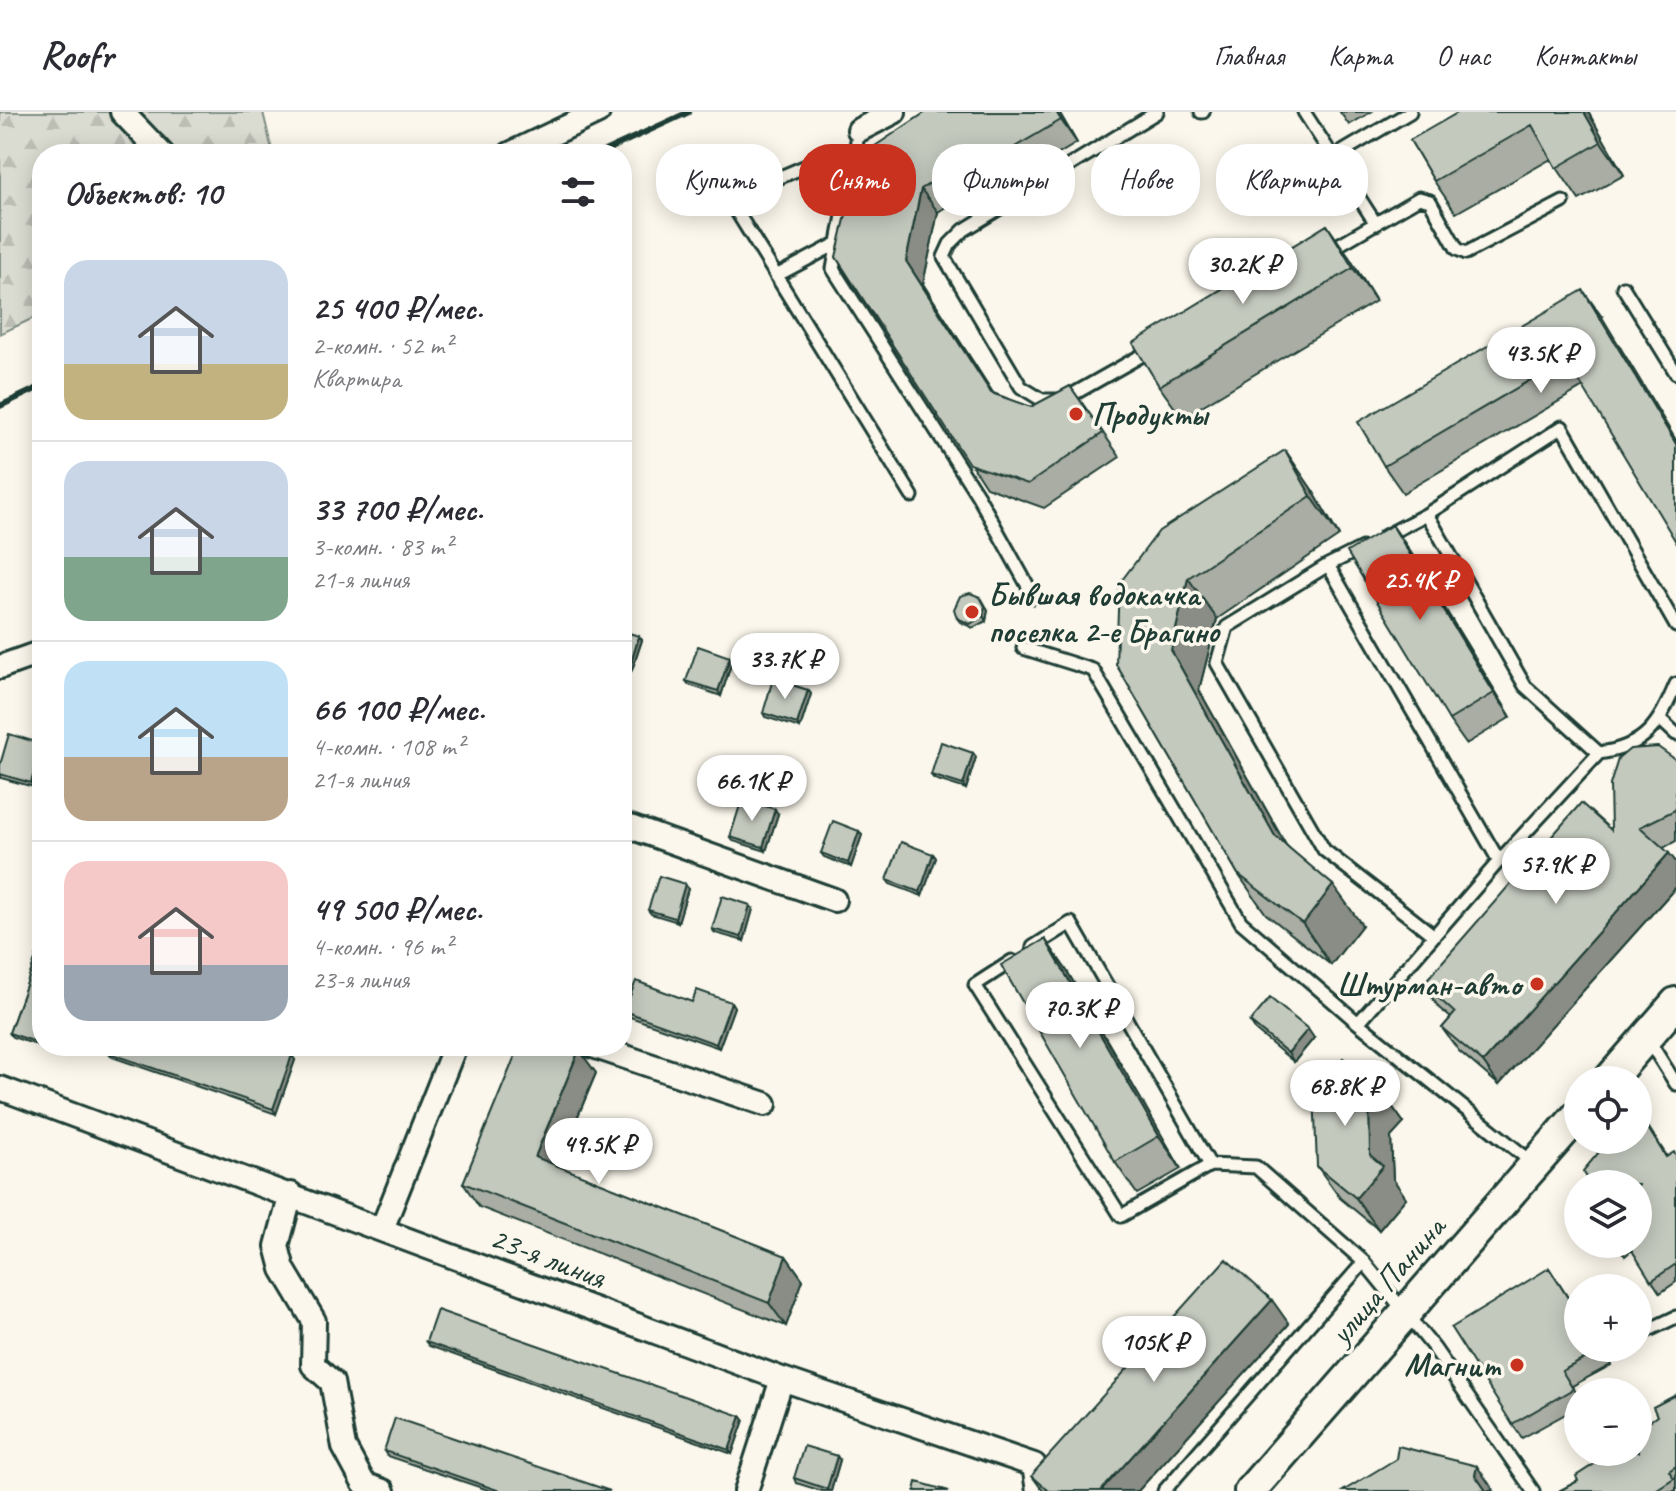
<!DOCTYPE html>
<html lang="ru">
<head>
<meta charset="utf-8">
<style>
	:root { --surface:#fff; --page:#f2f2f3; --text:#2b2b33; --muted:#7c7c81; --line:#e1e1e2; --accent:#c8321e }
	body { margin:0; font-family:Caveat,sans-serif; background:var(--page); color:var(--text); height:100vh; display:flex; flex-direction:column; font-size:30px; white-space:nowrap }
	* { box-sizing:border-box; margin:0 }
	p { font-size:26px; color:var(--muted) }
	.icon { flex:none; width:44px; height:44px; fill:none; stroke:currentColor; stroke-width:2; stroke-linecap:round; stroke-linejoin:round }
	.map { position:relative; flex:1; overflow:hidden }
	.sheet { position:absolute; left:32px; top:32px; width:600px; height:912px; display:flex; flex-direction:column; background:var(--surface); border-radius:32px; box-shadow:0 4px 20px #0003 }
	.sheet>* { flex:none }
	.hud { position:absolute; left:656px; top:32px; width:760px; height:72px; display:flex; gap:16px }
	.fabs { position:absolute; left:1564px; top:954px; display:grid; gap:16px }
	.fabs a { display:grid; place-items:center; width:88px; height:88px; border-radius:50%; background:var(--surface); box-shadow:0 4px 20px #0003; font-size:40px }
	.price { position:absolute; translate:-50% -68px; padding:0 18px; border-radius:28px; background:#fff; color:#222; font-size:26px; line-height:52px; filter:drop-shadow(0 2px 4px #0008) }
	.price::after { content:''; position:absolute; left:50%; top:48px; width:24px; height:18px; margin-left:-12px; background:inherit; clip-path:polygon(0 0,100% 0,50% 100%) }
	.price.current { background:var(--accent); color:#fff }
	ul { padding:0; list-style:none }
	li { display:flex; align-items:center; gap:24px; height:200px; padding:0 32px }
	li+li { border-top:2px solid var(--line) }
	li span { display:grid; place-items:center; flex:none; width:224px; height:160px; border-radius:24px; color:#555 }
	li>.icon { margin-inline-start:auto }
	span .icon { width:96px; height:96px; fill:#fffc; stroke-width:1 }
	li b { font-size:34px }
	h2 { display:flex; justify-content:space-between; align-items:center; height:96px; padding:0 32px; font-size:34px }
	.pill { padding:0 28px; border-radius:32px; background:var(--surface); box-shadow:0 4px 20px #0003; font-size:28px; line-height:72px }
	.pill.current { background:var(--accent); color:#fff }
	header { display:flex; align-items:center; gap:48px; box-sizing:border-box; height:112px; padding:0 40px; background:var(--surface); border-bottom:2px solid var(--line) }
	header strong { font-size:38px }
	nav { display:flex; gap:44px; margin-inline-start:auto; font-size:28px }
	.map>svg:first-child { display:block }
</style>
</head>
<body>
<header>
<strong>Roofr</strong>
<nav><a>Главная</a><a>Карта</a><a>О нас</a><a>Контакты</a></nav>
</header>
<div class="map">
<svg width="1676" height="1379" viewBox="0 0 1676 1379">
	<defs>
		<pattern id="forest-firs" width="22" height="20" patternUnits="userSpaceOnUse" patternTransform="scale(2)"><rect width="22" height="20" fill="#dbdcd1"/><path d="M5 1l3.5 6h-7zM16 11l3.5 6h-7z" fill="#bcbeb4"/></pattern>
	</defs>
	<rect width="100%" height="100%" fill="#fbf7ec"/>
	<filter id="ink" filterUnits="userSpaceOnUse"><feTurbulence type="fractalNoise" baseFrequency=".0125" numOctaves="2"/><feDisplacementMap in="SourceGraphic" scale="16" xChannelSelector="R" yChannelSelector="G"/><feConvolveMatrix kernelMatrix="1 2 1 2 8 2 1 2 1" color-interpolation-filters="sRGB"/></filter>
	<g filter="url(#ink)">
		<path fill="url(#forest-firs)" stroke="#7d8c82" stroke-width="2" d="M0,0H263L273,42H42V202L0,222Z"/>
		<g fill="none" stroke-linecap="round" stroke-linejoin="round">
			<g stroke="#1f3d34" stroke-width="17">
				<path id="lane" d="M1201,0H1203
					M1304,0L1376,112
					M859,18L833,157L978,384L1034,485
					M1332,46L1410,0
					M813,51L729,87L912,384
					M1328,139L1419,86L1430,89L1457,137L1466,141L1563,90
					M776,164L838,131
					M1623,175L1676,261
					M1153,237L1063,288H1042L1021,275L944,145L950,132L964,118L1157,0
					M1385,424L1427,402
					M1328,453L1362,436
					M1676,514L1562,315L1427,402L1525,574L1599,641C1646,635 1659,612 1676,572
					M1023,536L1093,558L1241,810L1358,911L1534,1052
					M1661,608L1676,622
					M1433,823L1324,738L1217,551L1227,515L1328,453L1499,749
					M1033,835L1071,811L1210,1053
					M1012,849L975,873L1121,1104L1210,1053L1256,1055L1364,1150L1434,1236L1533,1379
					M1358,911L1499,749L1599,641
					M1647,926L1676,972
					M1638,1223L1676,1205
					M1164,1379L1364,1150"/>
			</g>
			<g stroke="#1f3d34" stroke-width="28">
				<path id="street" d="M122,0L162,42
					M859,18L894,0
					M510,42L598,0
					M0,555L42,540
					M622,712L834,788
					M593,934L765,992
					M0,976L782,1267L1034,1353L1038,1379
					M291,1082L277,1134L283,1157L314,1209L313,1253L332,1270L344,1335L364,1372L383,1379
					M382,1117L455,934
					M746,1379L782,1267"/>
			</g>
			<g stroke="#1f3d34" stroke-width="36">
				<path id="secondary" d="M1609,968L1676,891
					M1250,1379L1578,1003"/>
			</g>
			<use href="#lane" stroke="#fbf7ec" stroke-width="11"/>
			<use href="#street" stroke="#fbf7ec" stroke-width="22"/>
			<use href="#secondary" stroke="#fbf7ec" stroke-width="30"/>
			<path stroke="#1f3d34" stroke-width="6" d="M598,42L689,0
				M0,294L42,274"/>
		</g>
		<path fill="#a9ada3" stroke="#1f3d34" stroke-width="2" d="M926,0H1059L1077,31L1007,73L999,61L938,100L923,172L993,281L1031,295L1070,274L1120,345L1044,396L986,375L836,145Z
			M1340,0H1371L1349,13Z
			M1588,0L1624,63L1579,88L1551,47L1456,101L1434,69L1410,28Z
			M1349,145L1376,189L1182,306L1159,274Z
			M1602,205L1583,275L1403,381L1384,354Z
			M1285,338L1313,379L1339,424L1217,507L1199,578L1286,733L1362,813L1331,853L1266,802L1238,762L1116,552Z
			M1392,413L1408,436L1511,605L1466,632L1449,608Z
			M988,498L986,509L973,516L960,510L957,506Z
			M622,519L642,528L632,558L622,555Z
			M732,549L721,584L689,573L686,569Z
			M808,578L811,582L800,616L765,605L763,601Z
			M42,632V647L34,675L1,666L0,653Z
			M973,641L976,645L966,677L934,667L931,663Z
			M1676,648V729L1663,736L1676,750V775L1499,973L1459,939L1442,916L1451,906L1439,896L1423,872L1611,718Z
			M778,702L766,739L733,729L730,725Z
			M859,719L862,723L851,755L824,745L821,741Z
			M933,742L936,746L922,784L890,772L887,768Z
			M685,772L688,777L678,810L651,802L648,798Z
			M753,797L744,829L715,821L712,817Z
			M1045,827L1067,859L1181,1057L1137,1082L1115,1050Z
			M42,829V934H47L46,936L12,925L9,921Z
			M692,890H731L734,895L719,936L627,904L624,899Z
			M1250,910L1314,926L1294,950L1256,919Z
			M109,941L295,948L276,1002L112,945Z
			M596,961L557,1054L786,1144L803,1168L786,1214L479,1095L463,1071Z
			M1381,979L1404,1011L1391,1025L1393,1067L1406,1086L1379,1118L1340,1086L1317,1054Z
			M1638,999L1667,1044L1676,1043V1170L1660,1181L1632,1138L1625,1144L1617,1132H1638Z
			M1549,1156L1578,1201V1236H1601L1611,1253L1572,1274L1578,1283V1295L1522,1326L1512,1312Z
			M1289,1212L1138,1379H1043L1032,1364Z
			M426,1230L741,1304L744,1308L732,1342L429,1234Z
			M1676,1283V1379H1559L1578,1369L1644,1320L1657,1304Z
			M384,1339L610,1379H491L387,1344Z
			M840,1348L831,1379H822L796,1371L794,1366Z"/>
		<path fill="#898d85" stroke="#1f3d34" stroke-width="2" d="M1056,0H1059L1077,31L1061,8Z
			M1584,0H1588L1624,63L1601,30Z
			M921,77L938,100L923,172L1008,304L906,149Z
			M1327,113L1349,145L1376,189L1353,156Z
			M1583,178L1602,205L1676,328V332Z
			M1285,338L1313,379L1339,424L1311,384Z
			M1392,413L1408,436L1511,605L1494,581Z
			M1188,466L1217,507L1199,578L1303,764L1275,724L1171,538Z
			M983,489L988,498L986,509L983,504Z
			M639,524L642,528L632,558L630,554Z
			M730,545L732,549L721,584L718,579Z
			M808,578L811,582L800,616L797,612Z
			M42,633V647L34,675L31,671Z
			M973,641L976,645L966,677L963,673Z
			M775,697L778,702L766,739L763,735Z
			M859,719L862,723L851,755L848,751Z
			M1669,741L1676,750V775L1499,973L1483,950Z
			M933,742L936,746L922,784L920,780Z
			M625,753L628,758L622,776V763Z
			M685,772L688,777L678,810L675,806Z
			M1333,773L1362,813L1331,853L1303,812Z
			M750,793L753,797L744,829L741,825Z
			M1045,827L1067,859L1181,1057L1159,1024Z
			M731,890L734,895L719,936L716,932Z
			M1308,917L1314,926L1294,950L1288,941Z
			M579,938L596,961L551,1068L535,1045Z
			M292,943L295,948L276,1002L273,997Z
			M1381,979L1404,1011L1391,1025L1393,1067L1406,1086L1379,1118L1356,1086L1370,1043L1369,993Z
			M786,1144L803,1168L786,1214L769,1191Z
			M1272,1188L1289,1212L1138,1379H1101Z
			M741,1304L744,1308L732,1342L729,1338Z
			M837,1344L840,1348L831,1379H828L827,1377Z
			M1477,1354L1494,1379H1486L1475,1363Z"/>
		<path fill="#c4c9be" stroke="#1f3d34" stroke-width="2" d="M926,0H1056L1061,8L991,49L984,37L921,77L906,149L991,281L1031,295L1070,274L1103,321L1028,372L969,352L836,145L860,44Z
			M1459,0H1584L1601,30L1556,56L1532,13L1434,69L1410,28Z
			M1327,113L1353,156L1159,274L1133,231Z
			M1583,178L1676,332V430L1566,247L1384,354L1358,310Z
			M1285,338L1311,384L1188,466L1171,538L1275,724L1333,773L1303,812L1238,762L1116,552L1119,472L1159,419Z
			M1392,413L1494,581L1449,608L1347,440Z
			M970,481L980,485L985,494L983,504L970,512L957,506L954,497L960,484Z
			M622,519L639,524L630,554L622,552Z
			M698,534L730,545L718,579L686,569Z
			M773,567L808,578L797,612L763,601Z
			M9,622L42,632L31,671L0,662V653Z
			M941,630L973,641L963,673L931,663Z
			M1658,635L1676,648V696L1675,698L1640,715L1669,741L1483,950L1442,916L1455,901L1423,872L1581,691L1611,718L1610,673L1618,647L1630,637Z
			M742,687L775,697L763,735L730,725Z
			M833,709L859,719L848,751L821,741Z
			M901,730L933,742L920,780L887,768Z
			M659,764L685,772L675,806L648,798Z
			M722,784L750,793L741,825L712,817Z
			M1045,827L1159,1024L1115,1050L1001,853Z
			M42,829V932L9,921Z
			M636,869L692,890L697,878L731,890L716,932L624,899Z
			M1270,886L1308,917L1288,941L1250,910Z
			M111,934H265L292,943L273,997L109,941Z
			M519,934H571L579,938L535,1045L786,1144L769,1191L463,1071Z
			M1343,946L1381,979L1369,993L1370,1043L1383,1054L1356,1086L1317,1054L1314,979Z
			M1638,1000L1666,1045L1674,1040L1676,1043V1152L1651,1169L1628,1132H1638V1072H1591L1583,1059L1609,1028H1638Z
			M1226,1147L1272,1188L1101,1379H1049L1032,1364L1035,1359Z
			M1549,1156L1578,1202V1236H1600L1601,1238L1562,1259L1573,1277L1512,1312L1451,1216Z
			M437,1198L741,1304L729,1338L426,1230Z
			M1676,1283V1354L1669,1359L1674,1366L1654,1379H1559L1578,1369L1576,1364L1613,1340H1638V1324L1644,1320L1641,1315L1657,1304L1653,1295Z
			M395,1306L610,1379H500L384,1339Z
			M804,1334L837,1344L827,1377L794,1366Z
			M1398,1334L1477,1354L1475,1363L1486,1379H1343L1396,1347Z
			M917,1370L949,1379H915Z"/>
	</g>
	<g fill="#c8321e" stroke="#fbf7ec" stroke-width="3">
		<circle cx="1076" cy="302" r="8"/>
		<circle cx="972" cy="500" r="8"/>
		<circle cx="1537" cy="872" r="8"/>
		<circle cx="1517" cy="1253" r="8"/>
	</g>
	<g text-anchor="middle" stroke-width="7" stroke-linejoin="round" paint-order="stroke">
		<g font-size="32" font-weight="bold" fill="#1f3d34" stroke="#fbf7ec" text-anchor="start">
			<text x="1092" y="313">Продукты</text>
			<text x="988" y="493">Бывшая водокачка<tspan x="988" dy="37">поселка 2-е Брагино</tspan></text>
			<text x="1521" y="883" text-anchor="end">Штурман-авто</text>
			<text x="1501" y="1264" text-anchor="end">Магнит</text>
		</g>
		<g font-size="32" fill="#1f3d34" stroke="#fbf7ec">
			<text transform="translate(548 1145) rotate(21)" y="11">23-я линия</text>
			<text transform="translate(1387 1168) rotate(-49)" y="11">улица Панина</text>
		</g>
	</g>
</svg>
<div class="fabs">
<a><svg class="icon" aria-label="locate" viewBox="0 0 24 24"><circle cx="12" cy="12" r="6"/><path d="M12 2v4M12 18v4M2 12h4M18 12h4"/></svg></a>
<a><svg class="icon" aria-label="layers" viewBox="0 0 24 24"><path d="M12 4l9 5-9 5-9-5zM3 14l9 5 9-5"/></svg></a>
<a>+</a>
<a>−</a>
</div>
<b class="price" style="left:1243px;top:194px">30.2K ₽</b>
<b class="price" style="left:1541px;top:283px">43.5K ₽</b>
<b class="price current" style="left:1420px;top:510px">25.4K ₽</b>
<b class="price" style="left:785px;top:589px">33.7K ₽</b>
<b class="price" style="left:752px;top:711px">66.1K ₽</b>
<b class="price" style="left:1556px;top:794px">57.9K ₽</b>
<b class="price" style="left:1080px;top:938px">70.3K ₽</b>
<b class="price" style="left:1345px;top:1016px">68.8K ₽</b>
<b class="price" style="left:599px;top:1074px">49.5K ₽</b>
<b class="price" style="left:1154px;top:1272px">105K ₽</b>
<div class="hud">
<a class="pill">Купить</a>
<a class="pill current">Снять</a>
<a class="pill">Фильтры</a>
<a class="pill">Новое</a>
<a class="pill">Квартира</a>
</div>
<section class="sheet">
<h2>Объектов: 10<svg class="icon" aria-label="filters" viewBox="0 0 24 24"><path d="M4 7h16M4 17h16"/><circle cx="9" cy="7" r="2"/><circle cx="15" cy="17" r="2"/></svg></h2>
<ul>
<li><span style="background:linear-gradient(#c9d6e8 65%,#c2b280 0)"><svg class="icon" aria-label="home" viewBox="0 0 24 24"><path d="M3 11l9-7 9 7M6 9v11h12V9"/></svg></span><div><b>25 400 ₽/мес.</b><p>2-комн. · 52 m²</p><p>Квартира</p></div></li>
<li><span style="background:linear-gradient(#c9d6e8 60%,#7fa58c 0)"><svg class="icon" aria-label="home" viewBox="0 0 24 24"><path d="M3 11l9-7 9 7M6 9v11h12V9"/></svg></span><div><b>33 700 ₽/мес.</b><p>3-комн. · 83 m²</p><p>21-я линия</p></div></li>
<li><span style="background:linear-gradient(#bfe0f5 60%,#b9a48a 0)"><svg class="icon" aria-label="home" viewBox="0 0 24 24"><path d="M3 11l9-7 9 7M6 9v11h12V9"/></svg></span><div><b>66 100 ₽/мес.</b><p>4-комн. · 108 m²</p><p>21-я линия</p></div></li>
<li><span style="background:linear-gradient(#f6c9c9 65%,#9aa5b1 0)"><svg class="icon" aria-label="home" viewBox="0 0 24 24"><path d="M3 11l9-7 9 7M6 9v11h12V9"/></svg></span><div><b>49 500 ₽/мес.</b><p>4-комн. · 96 m²</p><p>23-я линия</p></div></li>
</ul>
</section>
</div>
</body>
</html>
